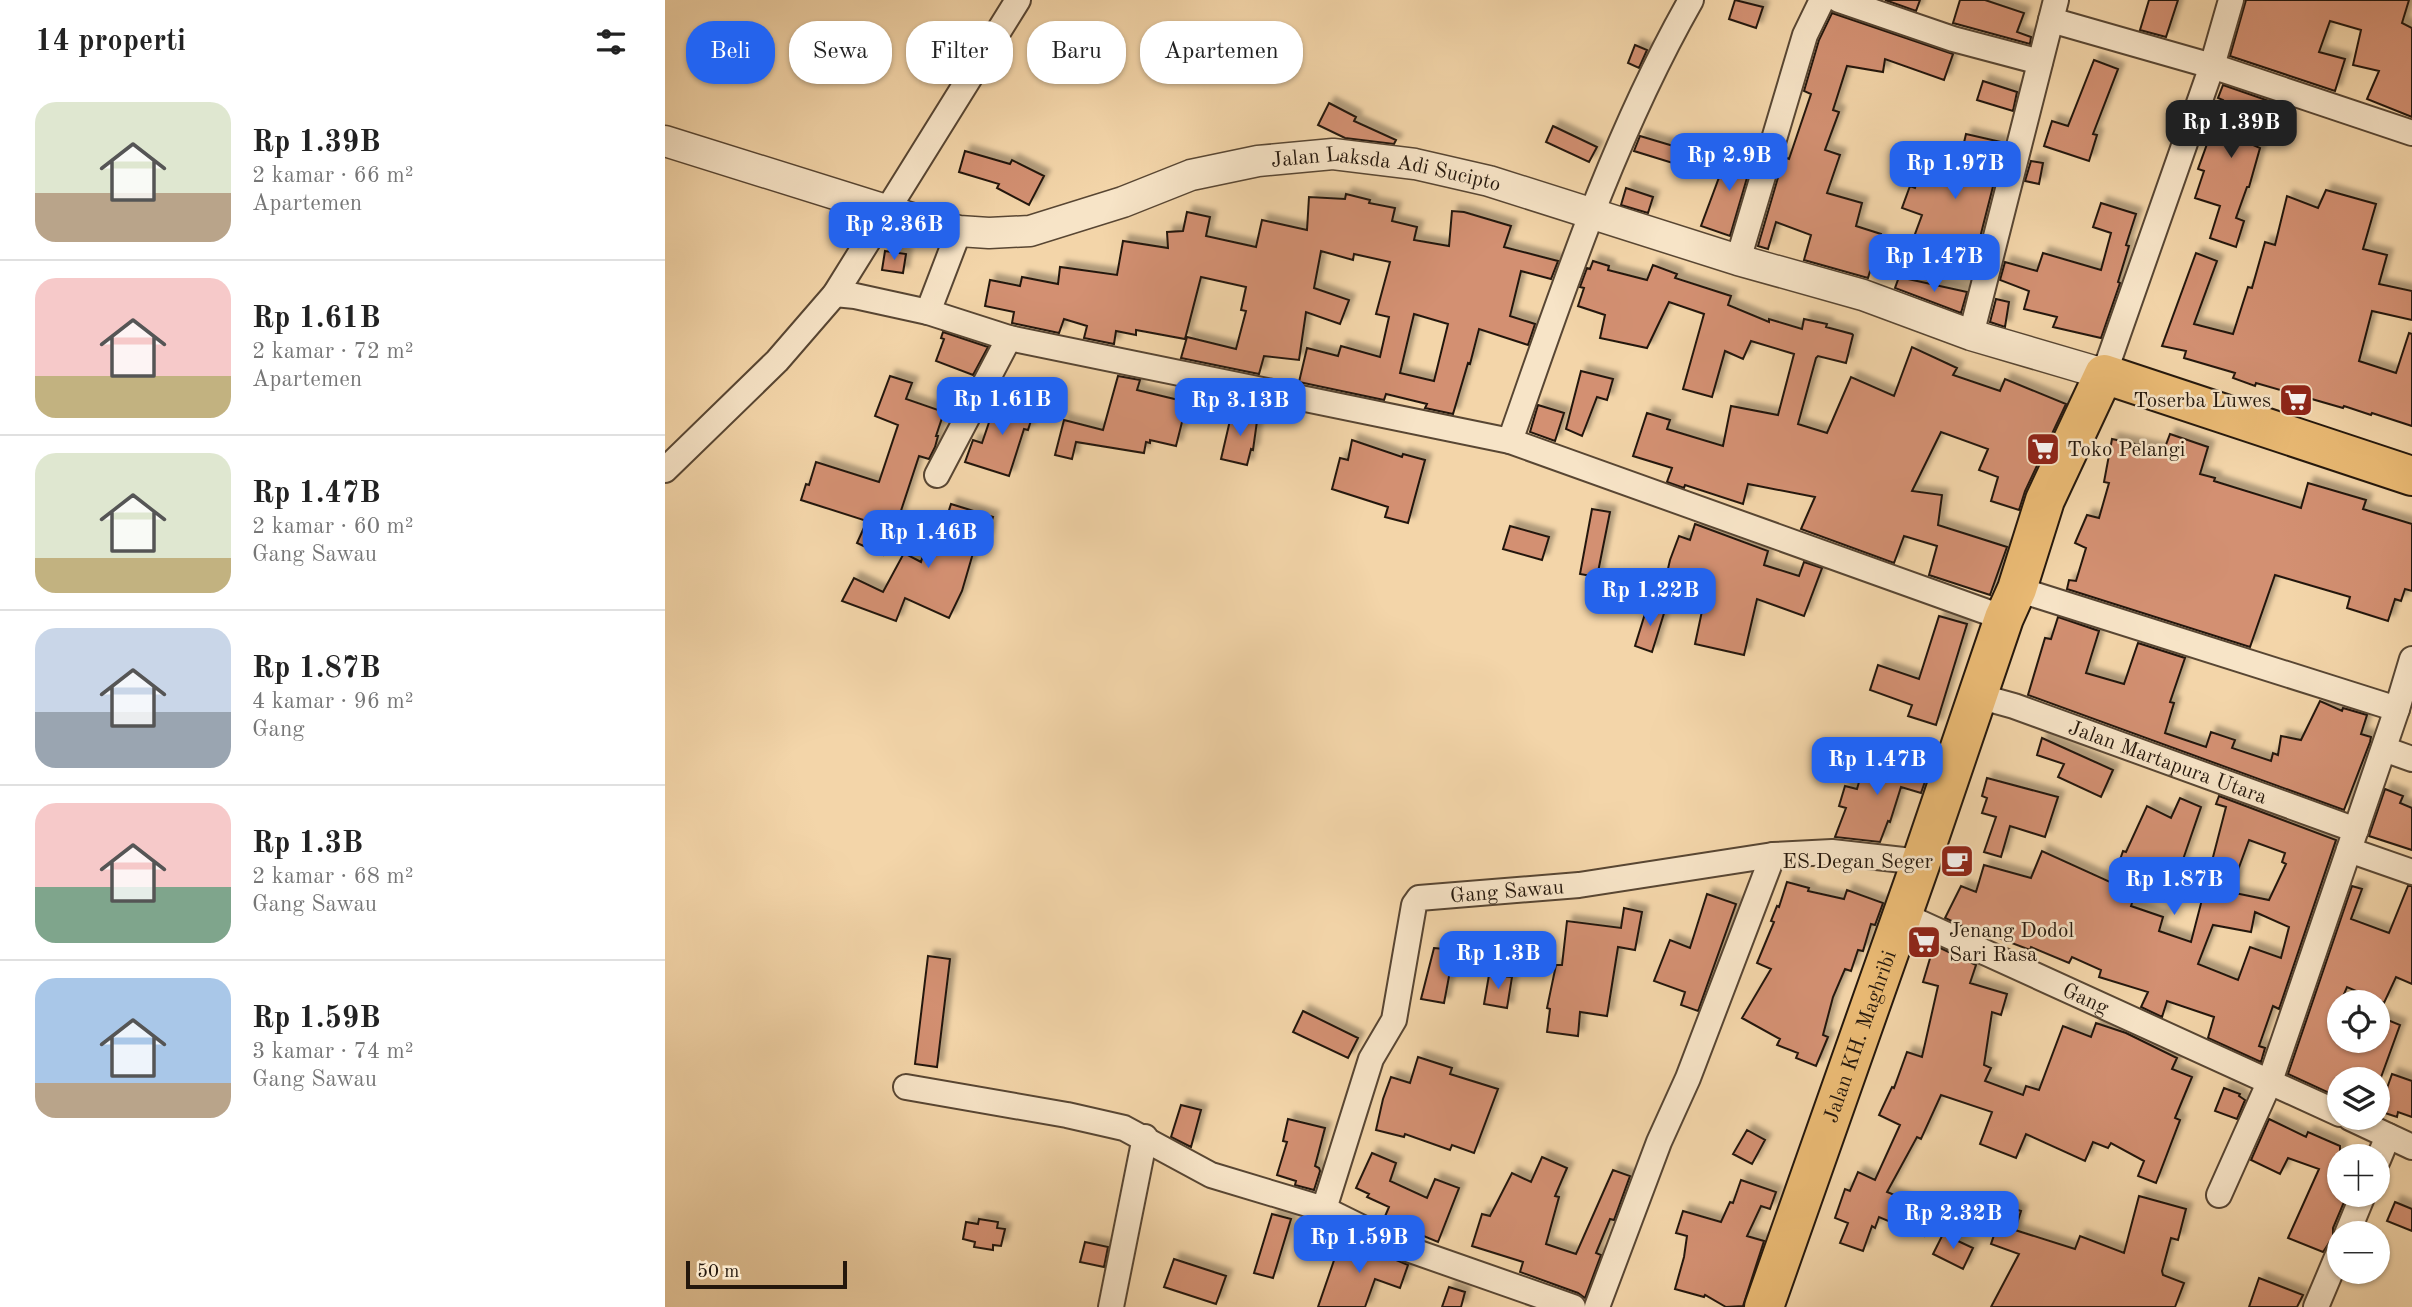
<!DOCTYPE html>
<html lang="id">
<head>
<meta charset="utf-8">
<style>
	:root { --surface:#fff; --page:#f2f2f2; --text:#222; --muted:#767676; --line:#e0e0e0; --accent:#2563eb }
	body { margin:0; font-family:"Old Standard TT",serif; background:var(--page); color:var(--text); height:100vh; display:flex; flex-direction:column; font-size:26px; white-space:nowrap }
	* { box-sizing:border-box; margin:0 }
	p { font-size:23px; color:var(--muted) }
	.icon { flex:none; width:38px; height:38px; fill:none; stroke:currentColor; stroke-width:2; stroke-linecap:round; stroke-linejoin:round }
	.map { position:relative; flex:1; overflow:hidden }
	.drawer { display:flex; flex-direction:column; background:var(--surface); width:665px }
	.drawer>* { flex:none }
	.hud { position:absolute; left:21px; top:21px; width:665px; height:63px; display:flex; gap:14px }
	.controls { position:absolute; left:1662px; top:990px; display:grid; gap:14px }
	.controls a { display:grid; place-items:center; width:63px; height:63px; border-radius:50%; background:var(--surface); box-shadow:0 2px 5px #0004; font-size:35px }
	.scale { position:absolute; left:21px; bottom:18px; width:161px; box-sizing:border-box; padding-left:7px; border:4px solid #24170c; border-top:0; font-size:19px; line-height:24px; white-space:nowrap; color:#24170c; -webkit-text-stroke:5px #f7e4c7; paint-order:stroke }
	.price { position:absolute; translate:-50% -60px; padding:0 16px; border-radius:14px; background:var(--accent); color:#fff; font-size:23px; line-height:46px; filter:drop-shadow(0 2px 4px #0008) }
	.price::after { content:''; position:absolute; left:50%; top:42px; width:21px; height:16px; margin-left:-10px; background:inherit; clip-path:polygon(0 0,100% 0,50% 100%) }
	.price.on { background:#222; color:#fff }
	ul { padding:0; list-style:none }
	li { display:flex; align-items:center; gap:21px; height:175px; padding:0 35px }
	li+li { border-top:2px solid var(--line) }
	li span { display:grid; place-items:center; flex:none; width:196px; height:140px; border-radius:21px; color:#555 }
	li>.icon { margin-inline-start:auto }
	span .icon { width:84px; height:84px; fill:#fffc; stroke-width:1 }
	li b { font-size:30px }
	h2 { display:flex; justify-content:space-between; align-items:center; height:84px; padding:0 35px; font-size:30px }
	.tag { padding:0 24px; border-radius:28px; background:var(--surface); box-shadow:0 2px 5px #0004; font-size:24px; line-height:63px }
	.tag.on { background:var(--accent); color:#fff }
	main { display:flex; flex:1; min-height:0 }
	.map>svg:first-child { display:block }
</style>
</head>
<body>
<main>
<section class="drawer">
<h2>14 properti<svg class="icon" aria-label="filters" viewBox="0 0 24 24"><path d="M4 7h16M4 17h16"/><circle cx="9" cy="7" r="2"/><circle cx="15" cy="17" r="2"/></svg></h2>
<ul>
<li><span style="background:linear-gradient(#dfe7d0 65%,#b9a48a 0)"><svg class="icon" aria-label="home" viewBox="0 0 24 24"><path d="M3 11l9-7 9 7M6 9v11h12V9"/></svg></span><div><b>Rp 1.39B</b><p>2 kamar · 66 m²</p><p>Apartemen</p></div></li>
<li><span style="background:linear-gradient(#f6c9c9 70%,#c2b280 0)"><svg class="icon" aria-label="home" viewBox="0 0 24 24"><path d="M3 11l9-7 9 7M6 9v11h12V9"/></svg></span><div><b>Rp 1.61B</b><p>2 kamar · 72 m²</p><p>Apartemen</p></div></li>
<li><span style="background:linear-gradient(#dfe7d0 75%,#c2b280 0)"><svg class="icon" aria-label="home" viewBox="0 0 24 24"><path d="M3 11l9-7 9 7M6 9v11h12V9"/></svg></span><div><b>Rp 1.47B</b><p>2 kamar · 60 m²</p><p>Gang Sawau</p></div></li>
<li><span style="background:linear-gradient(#c9d6e8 60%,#9aa5b1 0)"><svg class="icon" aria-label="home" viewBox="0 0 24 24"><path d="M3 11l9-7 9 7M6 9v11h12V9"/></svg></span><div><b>Rp 1.87B</b><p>4 kamar · 96 m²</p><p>Gang</p></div></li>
<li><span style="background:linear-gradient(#f6c9c9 60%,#7fa58c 0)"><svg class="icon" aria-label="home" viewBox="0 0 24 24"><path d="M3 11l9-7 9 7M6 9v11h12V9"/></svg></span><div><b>Rp 1.3B</b><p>2 kamar · 68 m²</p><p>Gang Sawau</p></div></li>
<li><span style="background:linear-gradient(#a9c7e8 75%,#b9a48a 0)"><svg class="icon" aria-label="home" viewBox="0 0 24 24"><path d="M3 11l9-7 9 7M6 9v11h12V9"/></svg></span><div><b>Rp 1.59B</b><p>3 kamar · 74 m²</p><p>Gang Sawau</p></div></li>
</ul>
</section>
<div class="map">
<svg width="1747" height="1307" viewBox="0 0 1747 1307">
	<defs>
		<filter id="shadow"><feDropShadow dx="6" dy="-6" stdDeviation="2" flood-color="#0004"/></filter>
	</defs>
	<rect width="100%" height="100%" fill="#f3d5a9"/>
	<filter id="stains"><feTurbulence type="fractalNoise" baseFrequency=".00286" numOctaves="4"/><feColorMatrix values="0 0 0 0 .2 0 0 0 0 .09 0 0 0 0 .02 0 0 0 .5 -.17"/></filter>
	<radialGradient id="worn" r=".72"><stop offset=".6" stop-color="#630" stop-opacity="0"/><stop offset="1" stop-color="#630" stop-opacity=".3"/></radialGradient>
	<path fill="#d39072" stroke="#24170c" stroke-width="2" fill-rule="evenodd" filter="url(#shadow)" d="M1070,0L1098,7L1091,28L1064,19Z
		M1220,0H1255L1251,11Z
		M1295,0H1320L1359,13L1352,32L1366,37L1365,44L1288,23Z
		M1484,0H1513L1501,37L1475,30Z
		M1581,0H1744L1737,23L1747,28V117L1702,99L1714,71L1688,65L1696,30L1665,21L1654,52L1680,59L1670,91L1565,56Z
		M1167,13L1288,54L1279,80L1220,59L1218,72L1182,66L1168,110L1174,112L1160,150L1175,155L1162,193L1197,203L1191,226L1216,234L1203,278L1139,260L1146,235L1111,222L1103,249L1093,246L1119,157L1124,159L1146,94L1139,91L1154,40Z
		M970,45L982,50L974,68L963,63Z
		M1429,60L1453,69L1428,134L1432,135L1424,161L1379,146L1387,121L1403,126Z
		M1318,81L1352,92L1348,111L1312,100Z
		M1558,85L1604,101L1588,145L1595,148L1584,187H1582L1571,218L1579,221L1571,247L1545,238L1555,206L1530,198L1539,171L1533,169L1558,100L1553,98Z
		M664,103L691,117L689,121L731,140L729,144L680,138L653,125Z
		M888,126L932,147L924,162L881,142Z
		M1301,134L1336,142L1333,155H1336L1307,269L1246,245L1257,215L1237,208L1245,186L1250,188L1259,158L1294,164Z
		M975,136L1015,148L1011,164L969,151Z
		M1081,144L1091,147L1065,236L1036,226L1062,156L1075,160Z
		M300,151L345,164L347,160L379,176L364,205L332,188L334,184L294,172Z
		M1366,161L1378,163L1374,184L1360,181Z
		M961,188L988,197L983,213L956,205Z
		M1661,190L1711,204L1698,249L1722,255L1714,284L1747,291V320L1707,311L1694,361L1731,373L1744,333L1747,334V426L1707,413L1706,415L1679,406L1678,408L1591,383L1590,386L1568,378L1570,373L1519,358L1521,351L1497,346L1531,253L1552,261L1529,324L1568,334L1583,287L1587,288L1600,242L1610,245L1622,196L1653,208Z
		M681,194L705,200L704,203L730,208L727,221L752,227L749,240L784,246L787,211L799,212L846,226L839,247L893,261L886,279L856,271L845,316L870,324L863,345L814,329L805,364L803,363L788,414L760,408L762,404L721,394L719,400L634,382L642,348L673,356L676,346L715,357L724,317L711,314L725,262L689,254L688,260L656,251L649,288L684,300L675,324L641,312L634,360L599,356L594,374L516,358L522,337L571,349L581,311L576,310L581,287L536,277L520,339L471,330V335L451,331L449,344L419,338L422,326L399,319L394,333L380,330L347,323L349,312L320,306L325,280L355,286L357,277L393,284L395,267L452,275L458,241L503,248L502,232L518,231L522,212L545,217L541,236L591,247L597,220L642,230L644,197L680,199ZM749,314L783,324L769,381L735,373Z
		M1436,203L1471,214L1461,245L1464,246L1453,282L1455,283L1436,338L1388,327L1392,317L1359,309L1364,291L1335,280L1340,262L1372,271L1378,253L1436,270L1446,233L1428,227Z
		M220,251L241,254L238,273L217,270Z
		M928,261L944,266L943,270L982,280L988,265L1012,274L1010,278L1066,296L1063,305L1104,322V319L1137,329L1139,319L1162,324L1161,327L1187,334L1188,335L1181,363L1153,356L1151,358L1133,424L1162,433L1186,377L1229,396L1247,347L1292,368L1288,375L1335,391L1340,379L1401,404L1360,491L1354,510L1326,501L1333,477L1314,470L1323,449L1276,432L1247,491L1277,495L1273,525L1342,547L1325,595L1264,575L1272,546L1239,536L1229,563L1136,529L1150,497L1083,484L1078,504L1020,485L1019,488L1002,482L1007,468L968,456L982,413L1005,420L1002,429L1058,446L1066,406L1113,415L1129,354L1086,341L1078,359L1060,351L1047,397L1018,389L1039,314L1004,302L982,348L935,338L940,315L913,306L919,288L915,287L922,268L925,269Z
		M1234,277L1302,292L1296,313L1230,288Z
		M1331,299L1344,302L1340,327L1325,322Z
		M278,332L323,347L308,375L271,361L279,339L276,338Z
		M916,371L948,379L942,400L932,397L917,436L901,429Z
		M225,376L247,383L241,399L279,412L271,436H273L270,447L264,459L254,456L229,532L218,555L192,543L202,521L136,500L141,484L144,485L151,462L214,482L233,425L210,416Z
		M453,376L475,380L472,390L522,402L511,446L485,440V443L481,442L479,453L411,442L407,459L390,455L399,420L438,430Z
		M333,396L370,408L363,430L359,429L344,476L300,462L308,440L317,443Z
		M873,405L899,413L890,441L865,432Z
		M570,411L593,414L588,450L586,449L582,465L556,459L566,416H569Z
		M1505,434L1543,447L1535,474L1550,478L1549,481L1636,508L1643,483L1701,500L1698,509L1747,524V591L1740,589L1736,601L1730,599L1723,621L1682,608L1685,597L1610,575L1585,647L1402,589L1404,580L1411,581L1421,548L1410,543L1422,515L1434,518L1444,483L1439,482L1447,439L1499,450Z
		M687,440L737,457L738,454L760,460L743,523L720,517L723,507L667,489L675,458L683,460Z
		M286,504L328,517L321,539L313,536L297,591L284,618L240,598L231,621L177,601L189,578L218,592L239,553L256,562L264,535L275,538Z
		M927,509L945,512L932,577L915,574Z
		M1030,524L1103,551L1099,565L1134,576L1139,562L1157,568L1139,616L1092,599L1079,655L1030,644L1040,597L999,586L1005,560L1014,536L1025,540Z
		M845,526L884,537L877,560L838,549Z
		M983,604L1000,610L987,652L970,646Z
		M1274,616L1302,624L1271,725L1243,716L1247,705L1205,690L1213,665L1254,679Z
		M1393,617L1434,631L1421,673L1459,684L1473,643L1520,658L1505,702L1509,703L1500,733L1541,747L1546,732L1570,740L1567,748L1606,761L1608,753L1613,755L1616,736L1636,740L1655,701L1677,711L1678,708L1702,715L1696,734L1706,737L1705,742L1679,810L1363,695L1380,638L1386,639Z
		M1377,738L1448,770L1436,797L1393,777L1399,764L1372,755Z
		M1202,754L1243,766L1245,761L1265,767L1256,793L1236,787L1225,822L1223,821L1215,842L1170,837L1181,808L1174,806L1180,786L1192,789Z
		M1322,778L1393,797L1380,837L1345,826L1336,857L1319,852L1331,817L1317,813L1322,798L1317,796Z
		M1720,789L1738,796L1735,803L1747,808V850L1704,836Z
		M1554,796L1671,840L1614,1009L1608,1006L1594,1046L1600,1048L1596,1062L1543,1038L1549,1017L1502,1001L1497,1017L1476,1007L1483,992L1434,977L1436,970L1407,957L1404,963L1366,947L1365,950L1326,935L1324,938L1280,918L1296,886L1311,892L1319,865L1366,878L1377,851L1447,883L1458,851L1461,852L1482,806L1506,818L1515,798L1536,807L1512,877L1503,873L1502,877L1478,869L1466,906L1498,917L1494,931L1526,942L1561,807L1551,804ZM1584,840L1620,853L1617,862L1621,864L1604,900L1565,892ZM1590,912L1624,927L1616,958L1585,947L1573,980L1533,964L1548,925L1586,932Z
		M1122,882L1144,888L1143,891L1179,899L1182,890L1218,903L1210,925L1206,924L1198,951L1193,950L1186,971L1180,969L1168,997L1158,1035L1163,1037L1151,1066L1131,1058L1133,1053L1112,1045L1115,1039L1077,1018L1106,969L1092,963L1109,922L1106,921L1112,906L1114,907Z
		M1687,886L1697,889L1686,919L1724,933L1743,886H1747V984L1731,977L1719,1003L1682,987L1665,1027L1675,1030V1041H1713V1016L1735,1025L1715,1080H1675V1098L1623,1074Z
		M1042,894L1071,904L1033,1011L1016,1005L1020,992L989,981L1005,940L1025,948Z
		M959,908L977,912L970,950L953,947L942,1016L915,1012L913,1036L882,1032L885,1009L882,1008L891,965H897L902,921L956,928Z
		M1269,945L1311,965L1305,983L1342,994L1336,1015L1327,1012L1319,1065L1326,1068L1320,1081L1358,1095L1361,1086L1374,1090L1398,1026L1426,1037L1431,1023L1461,1033L1512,1058L1507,1069L1527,1077L1510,1118L1515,1120L1491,1183L1473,1176L1479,1161L1446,1143L1443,1148L1428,1142L1420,1161L1361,1134L1351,1158L1315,1144L1327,1112L1276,1095L1256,1139L1252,1137L1222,1192L1269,1211L1259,1236L1214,1217L1210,1228L1207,1226L1198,1251L1175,1243L1183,1223L1170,1218L1180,1189L1185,1191L1193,1172L1210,1180L1235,1125L1214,1115L1227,1087L1229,1088L1242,1052L1257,1057L1273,986L1258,982Z
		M769,948L789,950L779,1003L756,999Z
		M263,956L285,959L272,1067L250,1064Z
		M824,975L847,977L842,1008L819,1004Z
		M638,1011L693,1038L683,1058L628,1032Z
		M753,1057L787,1068L785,1074L833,1089L809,1153L787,1145L785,1150L740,1134L739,1137L711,1130L718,1099L726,1077L745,1083Z
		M1727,1074L1747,1081V1117L1733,1112L1732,1117L1714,1111Z
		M1559,1088L1575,1094L1574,1096L1580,1100L1572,1119L1550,1111Z
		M516,1105L536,1110L526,1147L506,1137Z
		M623,1119L660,1128L650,1166L654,1168L655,1171L649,1190L630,1185L631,1181L612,1175L622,1142L618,1141Z
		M1604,1119L1641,1137L1643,1132L1675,1146V1195H1682L1668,1228V1237L1658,1252L1623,1238L1654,1169L1623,1158L1615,1174L1586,1160Z
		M1082,1130L1100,1140L1087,1164L1068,1154Z
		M707,1153L731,1163L725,1181L762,1198L770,1179L794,1188L773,1242L754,1234L753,1237L740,1232L718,1221L724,1207L702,1197L704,1194L691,1188Z
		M877,1157L902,1168L890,1196L894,1197L881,1244L911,1254L948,1170L965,1176L949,1220L945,1219L931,1253L936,1255L920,1298L913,1293L855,1272L858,1262L807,1246L817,1214L825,1216L847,1173L866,1182Z
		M1076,1180L1111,1192L1105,1209L1096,1206L1082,1236L1099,1241L1078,1306L1061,1307L1040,1295L1039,1297L1010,1289L1019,1257L1022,1236L1011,1233L1018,1211L1056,1222L1065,1202L1068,1203Z
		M1474,1196L1521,1209L1513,1240L1506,1238L1497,1271L1498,1275L1519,1283L1510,1307H1326L1354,1254L1326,1244L1339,1206L1356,1211L1350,1230L1410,1249L1415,1236L1459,1253Z
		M1730,1202L1747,1209V1231L1722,1221Z
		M607,1214L626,1219L608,1278L589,1273Z
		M314,1219L333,1222L332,1228L340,1229L336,1246L328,1245V1250L309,1247L310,1242L298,1239L301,1222L313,1224Z
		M1278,1234L1308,1248L1298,1269L1268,1254Z
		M677,1237L743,1265L735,1288L710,1279L700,1307H653Z
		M420,1242L443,1247L439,1267L415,1262Z
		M509,1259L561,1276L551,1304L499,1287Z
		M1594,1278L1638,1295L1632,1307H1584Z
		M784,1287L800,1292L796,1307H777Z"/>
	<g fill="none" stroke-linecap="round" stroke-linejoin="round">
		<g stroke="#584633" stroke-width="28">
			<g id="minor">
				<path d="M1026,0C947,139 898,290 845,441L1339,618"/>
				<path d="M1174,0L1288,39L1375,62"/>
				<path d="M1386,20L1547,66L1747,133"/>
				<path d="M294,231L263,312L344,338"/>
				<path d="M1073,260L1140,35L1157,0"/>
				<path d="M170,294L190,296L263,312"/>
				<path d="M1306,335L1391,0"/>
				<path d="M1439,374L1547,66L1566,0"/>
				<path d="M0,470L112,361L170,294L353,0"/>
				<path d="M272,475L344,338L845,441"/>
				<path d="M1352,589L1732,709"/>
				<path id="s1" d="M1313,696L1349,706L1691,830"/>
				<path d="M1719,749L1747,759"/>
				<path d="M1684,850L1747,872"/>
				<path id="s2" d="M1238,915L1675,1114"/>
				<path d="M241,1087L402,1115L459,1128L546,1175L659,1209L734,1246L908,1307"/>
				<path d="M1685,1118L1747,1147"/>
				<path d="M1713,1160L1723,1136"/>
				<path d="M1554,1195L1605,1081L1732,709L1747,659"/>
				<path id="s3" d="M659,1209L706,1059L729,1020L749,905L754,898L914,885L1108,855L1167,852L1256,862"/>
				<path d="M1682,1234L1698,1195"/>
				<path d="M446,1307L480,1137"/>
				<path d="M932,1307L994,1142L1023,1078L1108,855"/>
				<path d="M1651,1307L1675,1250"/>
			</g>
		</g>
		<g stroke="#584633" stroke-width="33">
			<g id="tertiary">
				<path id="s4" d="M0,141L256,221L294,231L324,233L365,231L458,202L526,175L593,161L668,154L750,164L824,181L1073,260L1198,295L1306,335L1439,374"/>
			</g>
		</g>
		<g stroke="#24170c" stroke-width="42">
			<g id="trunk">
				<path id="s5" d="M1099,1307L1256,862L1339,618L1352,589L1380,500L1439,374L1747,476"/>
			</g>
		</g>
		<use href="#minor" stroke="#f7e4c7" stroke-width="24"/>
		<use href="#tertiary" stroke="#f7e4c7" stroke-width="30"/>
		<use href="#trunk" stroke="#eaba74" stroke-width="38"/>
	</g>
	<defs>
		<g id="supermarket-square" transform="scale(1.75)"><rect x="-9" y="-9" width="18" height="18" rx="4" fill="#8f2418" stroke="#f7e4c7"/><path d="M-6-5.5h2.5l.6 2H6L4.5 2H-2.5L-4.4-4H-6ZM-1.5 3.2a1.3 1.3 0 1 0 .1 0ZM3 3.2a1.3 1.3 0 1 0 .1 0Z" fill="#fff"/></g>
		<g id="cafe-square" transform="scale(1.75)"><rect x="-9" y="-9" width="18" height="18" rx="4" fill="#8f2418" stroke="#f7e4c7"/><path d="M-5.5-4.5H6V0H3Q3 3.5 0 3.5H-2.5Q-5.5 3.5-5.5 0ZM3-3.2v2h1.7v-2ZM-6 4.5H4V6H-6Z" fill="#fff"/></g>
	</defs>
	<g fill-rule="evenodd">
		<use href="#supermarket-square" x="1631" y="400"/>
		<use href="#supermarket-square" x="1378" y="449"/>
		<use href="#cafe-square" x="1292" y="861"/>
		<use href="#supermarket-square" x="1259" y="942"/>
	</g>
	<g text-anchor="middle" stroke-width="5" stroke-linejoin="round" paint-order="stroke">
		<g font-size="21" fill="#24170c" stroke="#f7e4c7">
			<text dy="7" stroke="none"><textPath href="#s4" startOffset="747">Jalan Laksda Adi Sucipto</textPath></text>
			<text dy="7" stroke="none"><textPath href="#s1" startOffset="201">Jalan Martapura Utara</textPath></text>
			<text dy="7" stroke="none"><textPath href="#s3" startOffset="416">Gang Sawau</textPath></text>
			<text dy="7" stroke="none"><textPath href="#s2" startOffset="201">Gang</textPath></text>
			<text dy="7" stroke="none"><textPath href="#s5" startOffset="287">Jalan KH. Maghribi</textPath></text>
		</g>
		<g font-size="21" fill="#24170c" stroke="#f7e4c7" text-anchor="end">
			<text x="1606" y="407">Toserba Luwes</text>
			<text x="1402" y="456" text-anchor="start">Toko Pelangi</text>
			<text x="1268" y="868">ES Degan Seger</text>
			<text x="1284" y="937" text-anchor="start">Jenang Dodol<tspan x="1284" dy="24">Sari Rasa</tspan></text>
		</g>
	</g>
	<rect width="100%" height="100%" filter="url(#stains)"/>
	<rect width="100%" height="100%" fill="url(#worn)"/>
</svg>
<div class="controls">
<a><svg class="icon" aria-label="locate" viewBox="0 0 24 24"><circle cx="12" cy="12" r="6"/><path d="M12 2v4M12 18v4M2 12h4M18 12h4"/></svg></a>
<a><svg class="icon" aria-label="layers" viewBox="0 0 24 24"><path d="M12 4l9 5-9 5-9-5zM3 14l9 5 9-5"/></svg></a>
<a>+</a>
<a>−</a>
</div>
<div class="scale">50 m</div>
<b class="price on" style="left:1566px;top:160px">Rp 1.39B</b>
<b class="price" style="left:1064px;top:193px">Rp 2.9B</b>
<b class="price" style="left:1290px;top:201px">Rp 1.97B</b>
<b class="price" style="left:229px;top:262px">Rp 2.36B</b>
<b class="price" style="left:1269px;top:294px">Rp 1.47B</b>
<b class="price" style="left:337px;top:437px">Rp 1.61B</b>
<b class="price" style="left:575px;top:438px">Rp 3.13B</b>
<b class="price" style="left:263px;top:570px">Rp 1.46B</b>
<b class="price" style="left:985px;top:628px">Rp 1.22B</b>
<b class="price" style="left:1212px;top:797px">Rp 1.47B</b>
<b class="price" style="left:1509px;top:917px">Rp 1.87B</b>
<b class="price" style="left:833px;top:991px">Rp 1.3B</b>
<b class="price" style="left:1288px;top:1251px">Rp 2.32B</b>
<b class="price" style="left:694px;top:1275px">Rp 1.59B</b>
<div class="hud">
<a class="tag on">Beli</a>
<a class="tag">Sewa</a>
<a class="tag">Filter</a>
<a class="tag">Baru</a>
<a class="tag">Apartemen</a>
</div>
</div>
</main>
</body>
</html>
